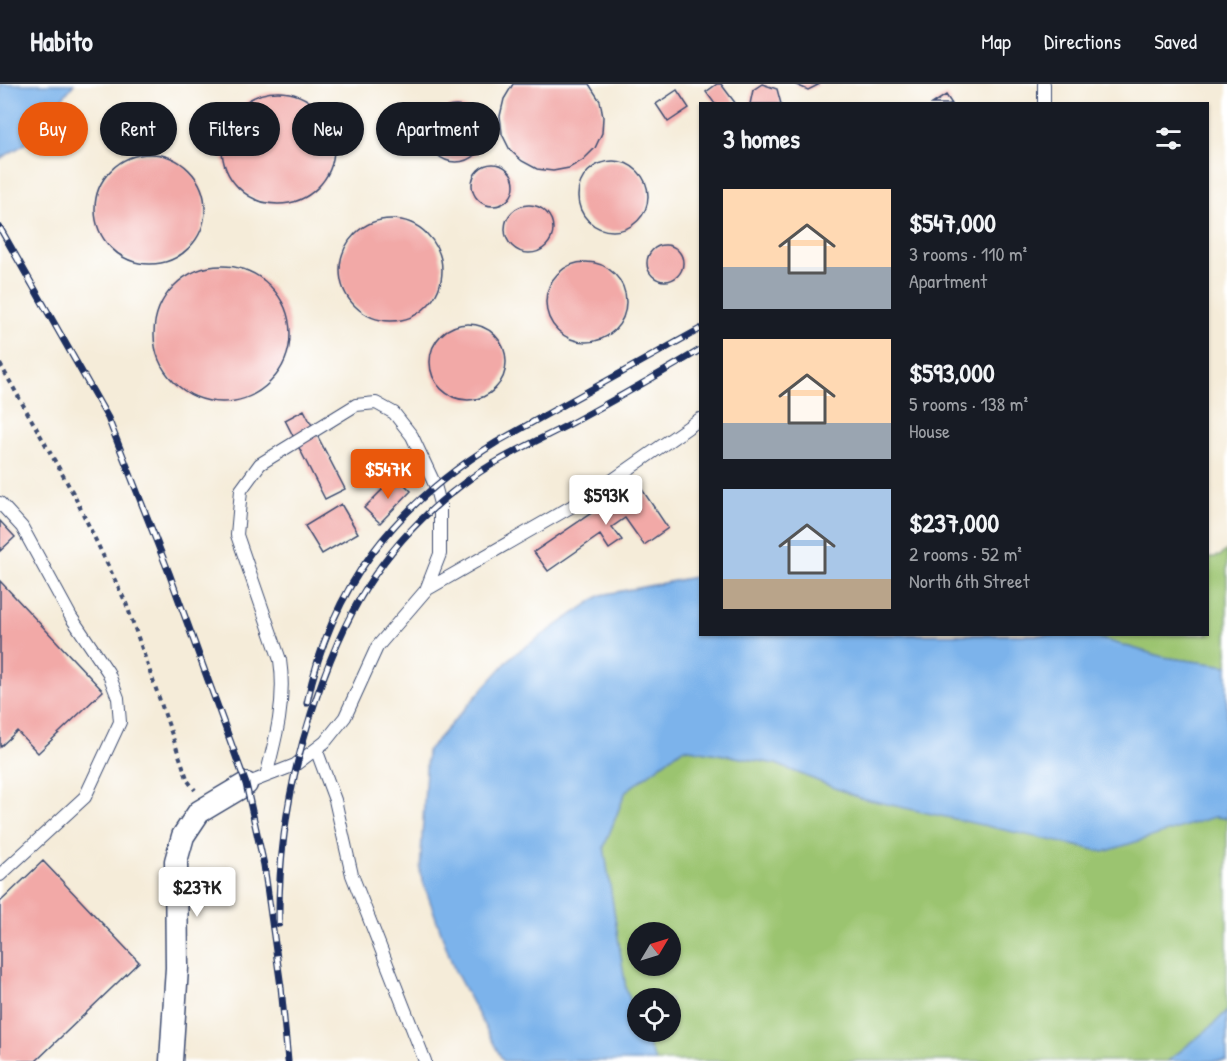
<!DOCTYPE html>
<html lang="en">
<head>
<meta charset="utf-8">
<style>
	:root { --surface:#171b24; --page:#20242c; --text:#f1f3f6; --muted:#9ea1a6; --line:#363941; --accent:#ea580c }
	body { margin:0; font-family:"Patrick Hand",sans-serif; background:var(--page); color:var(--text); height:100vh; display:flex; flex-direction:column; font-size:22px; white-space:nowrap }
	* { box-sizing:border-box; margin:0 }
	p { font-size:20px; color:var(--muted) }
	.icon { flex:none; width:33px; height:33px; fill:none; stroke:currentColor; stroke-width:2; stroke-linecap:round; stroke-linejoin:round }
	.map { position:relative; flex:1; overflow:hidden }
	.details { position:absolute; left:699px; top:18px; width:510px; height:534px; display:flex; flex-direction:column; background:var(--surface); border-radius:0px; box-shadow:0 2px 4px #0004 }
	.details>* { flex:none }
	.guide { position:absolute; left:18px; top:18px; width:570px; height:54px; display:flex; gap:12px }
	.needle { width:39px; rotate:52deg }
	.controls { position:absolute; left:627px; top:838px; display:grid; gap:12px }
	.controls a { display:grid; place-items:center; width:54px; height:54px; border-radius:50%; background:var(--surface); box-shadow:0 2px 4px #0004; font-size:30px }
	.price { position:absolute; translate:-50% -51px; padding:0 14px; border-radius:6px; background:#fff; color:#222; font-size:20px; line-height:39px; filter:drop-shadow(0 2px 3px #0008) }
	.price::after { content:''; position:absolute; left:50%; top:36px; width:18px; height:14px; margin-left:-9px; background:inherit; clip-path:polygon(0 0,100% 0,50% 100%) }
	.price.active { background:var(--accent); color:#fff }
	ul { padding:0; list-style:none }
	li { display:flex; align-items:center; gap:18px; height:150px; padding:0 24px }
	li span { display:grid; place-items:center; flex:none; width:168px; height:120px; border-radius:0px; color:#555 }
	li>.icon { margin-inline-start:auto }
	span .icon { width:72px; height:72px; fill:#fffc; stroke-width:1 }
	li b { font-size:26px }
	h2 { display:flex; justify-content:space-between; align-items:center; height:72px; padding:0 24px; font-size:26px }
	.pill { padding:0 21px; border-radius:27px; background:var(--surface); box-shadow:0 2px 4px #0004; font-size:21px; line-height:54px }
	.pill.active { background:var(--accent); color:#fff }
	header { display:flex; align-items:center; gap:36px; box-sizing:border-box; height:84px; padding:0 30px; background:var(--surface); border-bottom:2px solid var(--line) }
	header strong { font-size:28px }
	nav { display:flex; gap:33px; margin-inline-start:auto; font-size:21px }
	.map>svg:first-child { display:block }
</style>
</head>
<body>
<header>
<strong>Habito</strong>
<nav><a>Map</a><a>Directions</a><a>Saved</a></nav>
</header>
<div class="map">
<svg width="1227" height="977" viewBox="0 0 1227 977">
	<rect width="100%" height="100%" fill="#fff"/>
	<filter id="ink" filterUnits="userSpaceOnUse"><feTurbulence type="fractalNoise" baseFrequency=".0167" numOctaves="2"/><feDisplacementMap in="SourceGraphic" scale="12" xChannelSelector="R" yChannelSelector="G"/><feConvolveMatrix kernelMatrix="1 2 1 2 8 2 1 2 1" color-interpolation-filters="sRGB"/></filter>
	<filter id="wash" filterUnits="userSpaceOnUse"><feTurbulence type="fractalNoise" baseFrequency=".008" numOctaves="4" result="noise"/><feDisplacementMap in="SourceGraphic" scale="24" xChannelSelector="R" yChannelSelector="G"/><feGaussianBlur stdDeviation="1.35" result="paint"/><feColorMatrix in="noise" values="0 0 0 0 0 0 0 0 0 0 0 0 0 0 0 0 0 1.4 0 .05"/><feComposite in="paint" operator="in"/></filter>
	<g filter="url(#wash)">
		<rect width="100%" height="100%" fill="#f5ecd9"/>
		<path fill="#9bc470" stroke="#5b7a67" stroke-width="1.5" fill-rule="evenodd" d="M1227,466V582L1163,573L1088,551L1208,550V474L1220,472Z
			M684,664L776,680L860,714L1227,734V927L1212,942L1168,977H655L643,948H670V915H638L637,934L626,905L604,763L626,707ZM638,849H670V882H638Z"/>
		<path fill="#7cb3eb" stroke="#4c71a4" stroke-width="1.5" d="M0,0H74L25,60L0,75Z
			M700,492V550L1088,551L1163,573L1227,582V734L1214,733L1104,768L860,714L776,680L684,664L626,707L604,763L626,905L637,934L638,948H643L655,977H503L454,885L420,789L427,667L512,572L601,511Z
			M1227,927V977H1168L1212,942Z"/>
		<g id="blocks">
			<path fill="#f2a9a7" d="M513,0H589L600,17L603,33L602,49L595,64L583,76L569,84L553,87L537,85L522,77L510,66L502,50L500,32L504,15Z
				M717,0H721L736,20H715L706,8Z
				M762,0L777,5L781,20H750L753,6Z
				M794,0H820L808,6Z
				M677,6L689,24L668,38L656,20Z
				M222 64a56 56 0 1 1 112 0a56 56 0 1 1-112 0Z
				M946,11L952,20H932Z
				M428 50a28 28 0 1 1 56 0a28 28 0 1 1-56 0Z
				M95 125a55 55 0 1 1 110 0a55 55 0 1 1-110 0Z
				M578 112a35 35 0 1 1 70 0a35 35 0 1 1-70 0Z
				M472 101a21 21 0 1 1 42 0a21 21 0 1 1-42 0Z
				M505 145a24 24 0 1 1 48 0a24 24 0 1 1-48 0Z
				M340 186a51 51 0 1 1 102 0a51 51 0 1 1-102 0Z
				M647 179a18 18 0 1 1 36 0a18 18 0 1 1-36 0Z
				M546 218a40 40 0 1 1 80 0a40 40 0 1 1-80 0Z
				M154 250a68 68 0 1 1 136 0a68 68 0 1 1-136 0Z
				M430 278a38 38 0 1 1 76 0a38 38 0 1 1-76 0Z
				M304,326L345,405L325,415L285,336Z
				M396,392L411,407L380,439L364,424Z
				M637,398L668,444L644,461L625,434L612,443L622,456L609,465L600,451L548,487L534,468Z
				M341,420L358,449L322,470L305,442Z
				M0,437L15,453L0,467Z
				M0,497L103,607L38,669L17,647L0,663Z
				M43,777L139,878L36,977H0V818Z"/>
		</g>
	</g>
	<g filter="url(#ink)">
		<use href="#blocks" fill-opacity="0" stroke="#3c4b70" stroke-width="1.5"/>
		<g fill="none" stroke-linecap="round" stroke-linejoin="round">
			<g stroke="#3c4b70" stroke-width="14">
				<path id="service" d="M1044,20V0
					M0,419L22,443L71,533L108,588L118,614L120,638L85,713L0,791
					M426,506L590,412L700,335
					M316,665L335,716L352,791L425,977
					M246,700L295,681L325,658L345,633L377,563L426,506L440,470V420L435,401L412,352L394,329L376,319L356,321L260,380L241,406L237,451L280,576C286,616 276,654 266,692"/>
			</g>
			<g stroke="#3c4b70" stroke-width="25">
				<path id="minor" d="M171,977L177,884L176,777L183,752L199,728L246,700"/>
			</g>
			<path stroke="#3c4b70" stroke-width="4" stroke-dasharray="4.5 4.5" stroke-linecap="butt" d="M0,280L73,409L126,519L188,697L195,706"/>
			<use href="#service" stroke="#fff" stroke-width="12"/>
			<use href="#minor" stroke="#fff" stroke-width="22"/>
			<g stroke="#1b2f5e" stroke-width="7">
				<path id="rail" d="M0,144L108,334L169,489L246,700L264,781L281,903L288,977
					M307,619C331,502 396,420 497,358L700,245
					M279,840C278,768 289,699 311,630C342,533 380,462 463,400C494,376 531,360 566,342C611,318 656,292 700,266"/>
			</g>
			<use href="#rail" stroke="#fff" stroke-width="4.5" stroke-dasharray="14" stroke-linecap="butt"/>
		</g>
	</g>
</svg>
<div class="controls">
<a><svg class="needle" viewBox="-14 -14 28 28"><path d="M0-13l5 13h-10z" fill="#e53935"/><path d="M0 13l5-13h-10z" fill="#9ea1a6"/></svg></a>
<a><svg class="icon" aria-label="locate" viewBox="0 0 24 24"><circle cx="12" cy="12" r="6"/><path d="M12 2v4M12 18v4M2 12h4M18 12h4"/></svg></a>
</div>
<b class="price active" style="left:388px;top:416px">$547K</b>
<b class="price" style="left:606px;top:442px">$593K</b>
<b class="price" style="left:197px;top:834px">$237K</b>
<div class="guide">
<a class="pill active">Buy</a>
<a class="pill">Rent</a>
<a class="pill">Filters</a>
<a class="pill">New</a>
<a class="pill">Apartment</a>
</div>
<section class="details">
<h2>3 homes<svg class="icon" aria-label="filters" viewBox="0 0 24 24"><path d="M4 7h16M4 17h16"/><circle cx="9" cy="7" r="2"/><circle cx="15" cy="17" r="2"/></svg></h2>
<ul>
<li><span style="background:linear-gradient(#ffd9b3 65%,#9aa5b1 0)"><svg class="icon" aria-label="home" viewBox="0 0 24 24"><path d="M3 11l9-7 9 7M6 9v11h12V9"/></svg></span><div><b>$547,000</b><p>3 rooms · 110 m²</p><p>Apartment</p></div></li>
<li><span style="background:linear-gradient(#ffd9b3 70%,#9aa5b1 0)"><svg class="icon" aria-label="home" viewBox="0 0 24 24"><path d="M3 11l9-7 9 7M6 9v11h12V9"/></svg></span><div><b>$593,000</b><p>5 rooms · 138 m²</p><p>House</p></div></li>
<li><span style="background:linear-gradient(#a9c7e8 75%,#b9a48a 0)"><svg class="icon" aria-label="home" viewBox="0 0 24 24"><path d="M3 11l9-7 9 7M6 9v11h12V9"/></svg></span><div><b>$237,000</b><p>2 rooms · 52 m²</p><p>North 6th Street</p></div></li>
</ul>
</section>
</div>
</body>
</html>
